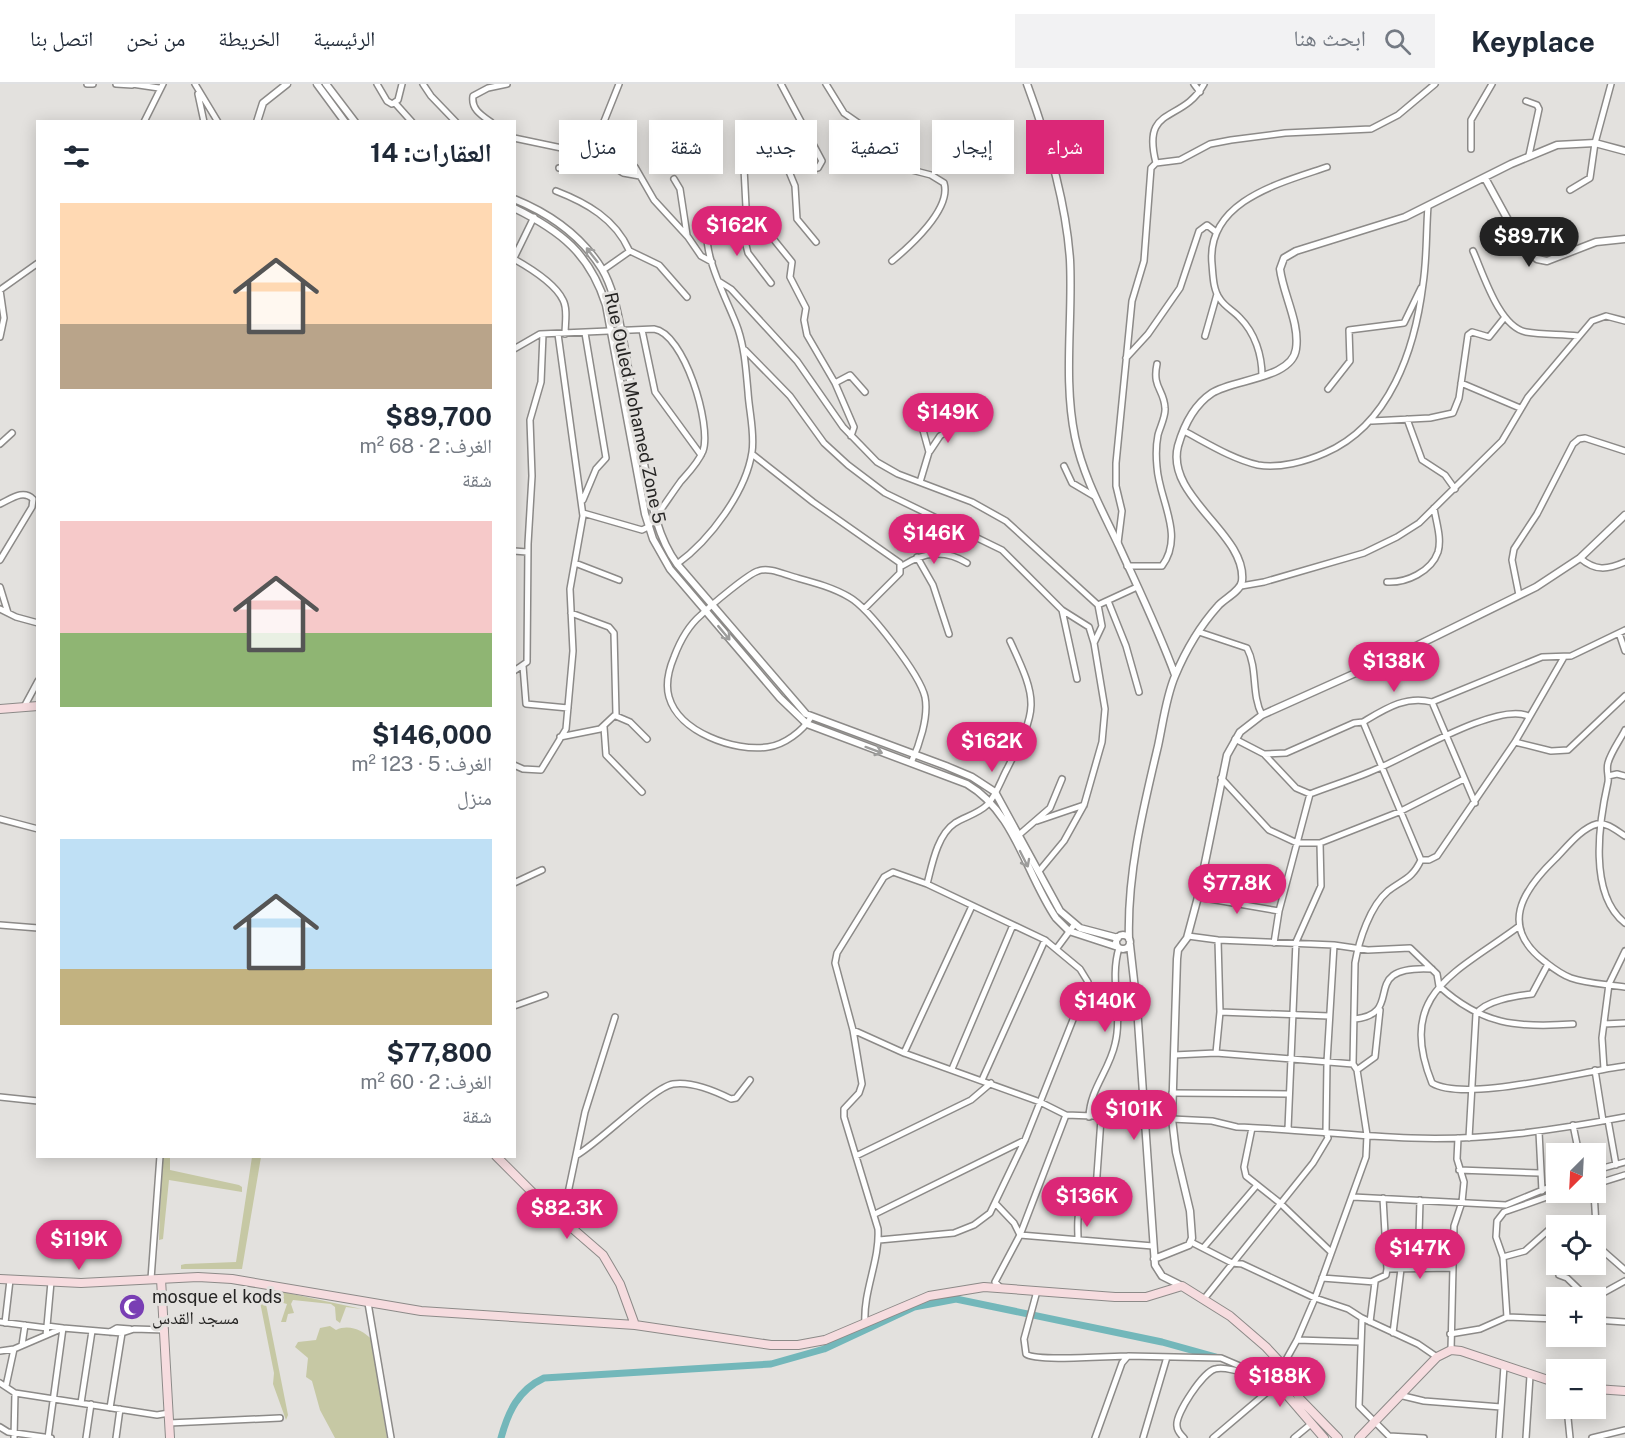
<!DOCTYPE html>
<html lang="ar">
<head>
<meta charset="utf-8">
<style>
	:root { --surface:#fff; --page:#f2f2f3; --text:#1f2937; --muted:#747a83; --line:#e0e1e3; --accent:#db2777 }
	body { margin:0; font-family:"Public Sans","Noto Naskh Arabic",sans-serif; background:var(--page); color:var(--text); direction:rtl; height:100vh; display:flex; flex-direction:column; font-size:22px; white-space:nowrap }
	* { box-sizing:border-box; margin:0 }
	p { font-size:20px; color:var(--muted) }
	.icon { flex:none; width:33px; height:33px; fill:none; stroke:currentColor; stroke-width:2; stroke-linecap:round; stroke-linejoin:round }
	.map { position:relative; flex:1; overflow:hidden; direction:ltr }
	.side { position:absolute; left:36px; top:36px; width:480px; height:1038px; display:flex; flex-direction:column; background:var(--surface); border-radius:0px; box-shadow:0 3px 15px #0003; direction:rtl }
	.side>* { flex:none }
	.guide { position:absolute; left:534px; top:36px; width:570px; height:54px; direction:rtl; display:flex; gap:12px }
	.needle { width:39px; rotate:204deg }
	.controls { position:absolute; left:1546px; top:1059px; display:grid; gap:12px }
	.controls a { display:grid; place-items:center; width:60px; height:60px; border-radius:0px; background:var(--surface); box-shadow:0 3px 15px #0003; font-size:30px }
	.price { position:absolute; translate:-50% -51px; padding:0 14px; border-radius:21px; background:var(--accent); color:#fff; font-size:20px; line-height:39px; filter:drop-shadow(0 2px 3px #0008) }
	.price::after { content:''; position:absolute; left:50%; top:36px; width:18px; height:14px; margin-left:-9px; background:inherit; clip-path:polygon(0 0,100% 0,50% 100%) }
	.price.on { background:#222; color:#fff }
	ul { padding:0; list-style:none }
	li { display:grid; align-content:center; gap:12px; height:318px; padding:0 24px }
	li span { display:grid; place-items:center; height:186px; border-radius:0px; color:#555 }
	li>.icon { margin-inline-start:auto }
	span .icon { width:108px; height:108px; fill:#fffc; stroke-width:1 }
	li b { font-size:26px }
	h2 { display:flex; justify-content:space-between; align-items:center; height:72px; padding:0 24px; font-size:26px }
	.pill { padding:0 21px; border-radius:0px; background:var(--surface); box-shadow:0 3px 15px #0003; font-size:21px; line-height:54px }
	.pill.on { background:var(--accent); color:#fff }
	header { display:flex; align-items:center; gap:36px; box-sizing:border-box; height:84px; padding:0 30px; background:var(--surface); border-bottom:2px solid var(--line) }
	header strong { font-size:28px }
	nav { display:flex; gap:33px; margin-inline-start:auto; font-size:21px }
	.search { width:420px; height:54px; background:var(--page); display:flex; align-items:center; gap:15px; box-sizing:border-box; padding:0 21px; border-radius:0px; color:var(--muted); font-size:22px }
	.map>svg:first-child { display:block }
</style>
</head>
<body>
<header>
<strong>Keyplace</strong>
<div class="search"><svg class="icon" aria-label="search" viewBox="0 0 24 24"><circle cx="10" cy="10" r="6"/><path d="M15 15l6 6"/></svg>ابحث هنا</div>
<nav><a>الرئيسية</a><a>الخريطة</a><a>من نحن</a><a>اتصل بنا</a></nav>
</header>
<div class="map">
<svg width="1625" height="1354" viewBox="0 0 1625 1354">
	<rect width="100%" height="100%" fill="#e3e1de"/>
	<path fill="#c6c8a4" d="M162,1073H170V1086L239,1101L242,1103V1108L169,1096L163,1155L159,1156Z
		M252,1073H261L242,1185H181V1181L185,1180L236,1178Z
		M263,1208H283L362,1225L346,1223L340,1239L336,1236L335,1223L331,1220L293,1216L291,1220L294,1229L288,1230L286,1238H281L287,1220L272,1216L266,1220L288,1331L286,1336L273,1300L274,1289L260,1218Z
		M330,1242L336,1246C349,1240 363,1246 372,1256L387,1354H335L320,1326L312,1297L306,1293L308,1274L295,1263L298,1258L316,1256L320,1244Z"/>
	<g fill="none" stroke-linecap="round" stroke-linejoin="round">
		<path stroke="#73b7ba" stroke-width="7" d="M501,1354C508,1328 518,1306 544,1294L771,1280L824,1265L914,1223L956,1215L1162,1258L1216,1273"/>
		<g stroke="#8c8a88" stroke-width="8">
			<path id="minor" d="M87,0H93
				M116,0L132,1
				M132,0L159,4
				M195,0L218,38
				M377,0L387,17L392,20L398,16L402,0
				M423,0L431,12L456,38
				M619,0L603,40V52L635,83L654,116L688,153L701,172L712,178
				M826,0L844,29L867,45L888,77L900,83L931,91L944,99C952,125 909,163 892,177
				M1194,0L1200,8
				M198,10L204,38
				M1526,17L1537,21L1539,25L1529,71
				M395,19L412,38
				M144,38L163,0
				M491,38C481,31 471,25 473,12L488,4L507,0
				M514,54L595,71L623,89L640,92
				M1471,65V36L1492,0
				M783,73L795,102L797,135L816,158
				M1156,79C1141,20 1182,40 1204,0
				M559,84L608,80
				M674,95L680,105L687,151
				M1570,106L1590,94L1595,59L1611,0
				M556,107C587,119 615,135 629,166
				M743,127L762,141L792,178L790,193L806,224L804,236L807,251L835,299L854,343L851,352
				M738,130L748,169L771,199
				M1473,167C1483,189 1499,243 1526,248C1543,251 1561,250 1578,252
				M514,174L534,133
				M514,175C530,184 555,199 563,216C568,225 565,240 565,250
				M603,186L630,167L659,181L687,213
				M720,198L731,205L797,277L843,343L877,378L898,390L972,418L1006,437L1098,521L1102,542L1094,559
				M0,206L38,179
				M642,246L655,308L701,371
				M1205,252L1217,210
				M0,253L4,234L0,206
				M514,265L540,250L654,245C684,249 712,341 703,367C698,379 689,388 681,397C670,412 660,428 648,443L642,446L583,429
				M745,266L790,312L824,359L848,381L885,409L1002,466L1062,526L1089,543L1094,559L1105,625L1102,658L1084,721L1064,757L1040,786
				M1126,274L1148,250L1180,204L1199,147L1207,141L1216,148
				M1262,292C1262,271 1255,249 1240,234C1234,227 1225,223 1220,215C1213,206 1213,191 1212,180C1206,117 1280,99 1327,83
				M835,299L850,291L865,308
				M1461,299L1520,324
				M1328,305L1350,277L1349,246L1404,239L1421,204
				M915,317L929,368L920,398
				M1407,335L1422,376L1445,391L1455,405
				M1372,337L1430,334L1453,329L1459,314L1468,251L1472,248L1489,253L1505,233
				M1184,347C1207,359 1232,375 1258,381C1279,385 1307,377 1325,369C1390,341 1415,265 1423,200C1427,174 1426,148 1428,122
				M0,360L12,349
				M930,367L940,352L956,341
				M752,370L813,418L900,479V489L864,525
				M1064,382L1072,399L1094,412
				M583,416L596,385L606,374L585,249
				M0,420C11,415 23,405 33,415L32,423L0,476
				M1118,459L1122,427L1116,402V379L1132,217L1144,177L1151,84L1156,79L1180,76L1210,60L1231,56L1285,49L1371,45L1398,31L1435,0
				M514,467L527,468
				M917,473L933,501L949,550
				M1580,474C1595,487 1607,486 1625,478
				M575,479L619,496
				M677,480C710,456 746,408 752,368C755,349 749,327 748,308C746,287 745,266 738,245C729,218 694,159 712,133L738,130L746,123L744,84L751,62C774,62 797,91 818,84L822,77L781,0
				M902,482C924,468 945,465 967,479
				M1127,482H1162C1185,451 1159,416 1157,383C1156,373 1156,361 1158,351C1160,343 1166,332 1165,324C1164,305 1152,304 1157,280
				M1387,498C1406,499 1431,488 1438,468C1442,454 1436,438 1434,424
				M1241,502L1264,498L1364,469L1397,453L1419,439L1502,357L1528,313L1592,237L1606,232L1625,237
				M0,503L8,529
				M1519,511L1512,476L1514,465L1537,430L1573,360L1579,355L1585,354L1625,367
				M1108,517L1126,562L1139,608
				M1098,521L1137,503
				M0,525L16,533L38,539
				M1062,526L1077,595
				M1199,548L1247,564C1258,585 1251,610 1262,631
				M1619,549L1625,567
				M523,582L526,620L568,624
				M514,587L527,578L528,460L532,392L530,336L541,298L543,250
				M1432,618L1475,719
				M24,623L38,597
				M616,632L630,638L647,655
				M811,633C803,647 784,661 768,663C734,668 679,648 669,613C665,599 669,585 674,573C680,557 688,542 701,531C710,522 748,490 758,487C769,483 783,490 794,493C812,498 832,503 849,513C869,524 920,591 925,613C929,633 919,662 911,679
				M1363,638C1385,625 1406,611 1432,618L1542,573L1571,572L1625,546
				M604,643L606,671L642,708
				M1625,646C1620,656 1611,668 1608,679C1606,686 1609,691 1608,698C1599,738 1588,810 1625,839
				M560,653L600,645L616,630L614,549L609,543L571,529
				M1235,655L1264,670L1286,669L1354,639L1363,638L1421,776C1412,795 1404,795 1388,807C1370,822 1359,856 1355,879L1353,980L1357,986L1367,1051L1366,1073L1315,1214L1297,1256L1282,1283
				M1515,658L1551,667L1568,666L1625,612
				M1264,670L1296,704L1310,710C1333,701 1357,694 1379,684C1410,671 1498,618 1528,632
				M514,681L523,685L541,686L566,645L573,567L570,505L583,432L558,250
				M1608,692L1617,690L1625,692
				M1221,694L1269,746L1297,759H1320L1399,728L1464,695
				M0,735L38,745
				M1037,737L1084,721
				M1020,750L1050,724L1062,695
				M1625,752C1617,747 1607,738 1597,740C1581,744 1566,764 1555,775C1521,808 1500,843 1544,877C1553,884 1560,890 1571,894C1588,900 1607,900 1625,903
				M1421,776H1429L1437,772L1515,658L1564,573
				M514,799L542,786
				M927,800C932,781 937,751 955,739C965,733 979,729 987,721C996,712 1001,696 1007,685C1038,624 1039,619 1010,557
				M1198,813L1279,827
				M0,841L38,844
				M1518,843C1456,889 1396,909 1432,999C1465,1019 1583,987 1625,982
				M1188,852L1218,856L1334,861L1368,866L1410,864L1437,890L1439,902C1482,941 1517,944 1573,940
				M1274,859L1279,827L1310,710
				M1057,864L1074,841
				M514,922L545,911
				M1220,928L1329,932
				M1355,935C1408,929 1355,881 1432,885
				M1604,940L1625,939
				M853,946L904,969L1040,1018L1066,1031L1145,1034
				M904,969L972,822
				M1216,969L1220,928L1218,856
				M1174,971L1216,969L1353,980
				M952,985L1013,841
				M1604,985L1602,954L1609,900L1625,867
				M1357,986L1375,973L1380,926
				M1595,986L1603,1037
				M982,996L1045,856
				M1172,1009L1289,1010
				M0,1013L38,1017
				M1089,1033C1090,1005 1109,987 1115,960C1123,929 1109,896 1119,864
				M1172,1035L1212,1037L1237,1043C1295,1045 1353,1052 1411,1054C1483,1057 1555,1046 1625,1033
				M1608,1036L1616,1081
				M1573,1041L1579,1070
				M1252,1044L1244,1083L1246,1092L1280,1119L1331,1168
				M1288,1045L1296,858L1321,802L1320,759
				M1539,1048L1542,1107
				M1469,1054L1476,930C1486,916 1516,912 1532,910L1548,880
				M577,1071C601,1057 654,1003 673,1000C692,997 715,1007 731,1015L736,1014L750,996
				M856,1072L971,1016L991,999
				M1459,1086L1539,1089
				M1596,1086L1625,1078
				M1596,1100L1625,1091
				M1594,1108L1596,1142
				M1353,1113L1506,1121L1557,1100
				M996,1120L1014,1139L1020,1151L1153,1162
				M555,1129L568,1109L585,1028L615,933
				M875,1130L1025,1056
				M1596,1143L1601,1165L1625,1186
				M1078,1155C1078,1144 1076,1129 1083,1119C1088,1113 1093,1113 1096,1105L1101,1035
				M1191,1158L1232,1179L1242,1180L1315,1214L1348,1225L1362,1234L1418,1260L1437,1273
				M1204,1163L1257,1101
				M1503,1173L1525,1167L1552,1143L1561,1140H1596
				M1387,1185L1453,1184
				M1418,1185L1420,1116
				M1559,1191L1567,1194L1588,1214
				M1322,1194L1375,1198L1370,1238
				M151,1195L160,1072
				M1373,1197L1386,1191L1387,1185L1383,1114
				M1001,1204L995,1198L1020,1151L1066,1031
				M1037,1207L1024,1255L1026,1270C1035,1278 1110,1272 1128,1272
				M1594,1214L1625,1197
				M1204,1215L1313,1079L1328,1054L1326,1048L1327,978L1334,861
				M368,1219L391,1354
				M1362,1234L1359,1322L1389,1352L1424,1354
				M1557,1235L1507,1233L1503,1173L1496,1153L1497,1137L1504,1128L1561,1108
				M1596,1236L1625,1238
				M0,1238L47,1244
				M5,1239L10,1196
				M865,1239C863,1207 880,1176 878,1145L844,1033V1025L859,1009L862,1000L853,946L835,879L837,869L884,793L893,788L927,800L1045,856L1080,885L1088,898L1025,1056L990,1129L974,1141L954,1149L879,1156
				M47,1242L51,1198
				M110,1248L117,1244L130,1245
				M1393,1249L1401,1185
				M1450,1250L1480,1245L1507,1233
				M46,1251L47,1242L63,1244L48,1354
				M1297,1256L1360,1258
				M22,1261L25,1241
				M1451,1266L1454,1142L1462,1118L1464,1098L1457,1075L1458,1054
				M0,1267L14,1265L63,1244L122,1249L134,1245L165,1246
				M0,1299L15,1309L14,1354
				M6,1302L14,1265
				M15,1309L157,1331L169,1329
				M1399,1311L1424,1317L1501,1323
				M81,1319L92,1247
				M110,1324L122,1249
				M1567,1324L1570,1354
				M169,1339L280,1334
				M0,1343L8,1348L51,1354
				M86,1354L91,1320
				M116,1354L120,1325
				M1095,1354L1122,1279L1128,1272L1221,1274L1261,1291L1275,1301
				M1143,1354L1167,1273
				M1184,1354C1181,1351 1177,1346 1177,1342C1175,1330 1203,1288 1215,1285C1227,1281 1238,1291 1251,1286
				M1213,1354L1278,1299
				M1294,1354L1311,1340
				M1499,1354L1504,1282
				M1526,1354L1530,1292
				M1592,1354L1625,1346"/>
		</g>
		<g stroke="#8c8a88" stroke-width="9">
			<path id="tertiary" d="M317,0L345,38
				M326,0L355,38
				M1027,0C1047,54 1066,118 1070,176C1073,234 1063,295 1075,353C1083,392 1102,426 1119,462C1138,504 1159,547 1175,591
				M257,38L263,19L287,0
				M1485,94L1520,158L1537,175L1547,177L1596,158L1625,155
				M514,115C551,130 581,151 602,185C614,205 618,232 623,255C631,300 637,345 646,390C652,422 658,454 677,480L806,630L946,682L972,693L995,708L1060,827L1080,844L1118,854
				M514,124C561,147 590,170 606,221L645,430L653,455L670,485L780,614L807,640L967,700C1015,728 1026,790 1056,834L1069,847L1118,863
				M1116 858a7 7 0 1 1 14 0a7 7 0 1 1-14 0Z
				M1129,855C1127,790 1143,725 1158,662C1163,639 1166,613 1175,592C1185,568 1200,542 1218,522C1224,515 1241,507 1242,497C1247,450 1165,413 1178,362C1184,341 1194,321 1212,309C1233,295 1292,295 1296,265C1300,239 1283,210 1280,185L1284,174L1296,167L1405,133L1511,80L1557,61L1595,59L1625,67
				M1130,861L1137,923L1155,1181L1162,1192L1182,1202
				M1154,1175L1189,1161L1192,1154L1190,1127L1176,1068L1172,1035L1177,875L1178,866L1187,854L1198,813L1227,671L1240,648L1262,631L1418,561L1536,503L1580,474L1625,431"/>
		</g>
		<g stroke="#8c8a88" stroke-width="10">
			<path id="secondary" d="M0,625L38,622
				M496,1072L542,1118L603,1171L620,1200L635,1241
				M0,1195L81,1199L198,1193L232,1195L421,1227L635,1241L771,1261H798L825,1256L929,1212L984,1203L1115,1213H1146L1182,1202L1230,1232L1266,1263L1278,1276L1300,1315L1338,1354
				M161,1195L170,1354
				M1275,1276L1286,1310L1324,1354
				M1596,1305L1625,1307
				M1359,1354L1437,1273L1451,1266L1461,1267L1557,1299"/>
		</g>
		<use href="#minor" stroke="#fff" stroke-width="5"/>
		<use href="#tertiary" stroke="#fff" stroke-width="6"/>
		<use href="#secondary" stroke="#f6dcdf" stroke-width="8"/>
	</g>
	<defs><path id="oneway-shaft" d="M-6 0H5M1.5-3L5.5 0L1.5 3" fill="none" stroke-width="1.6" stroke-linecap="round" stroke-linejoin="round" transform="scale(1.5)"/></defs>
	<g stroke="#9d9d9c">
		<use href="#oneway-shaft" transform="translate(592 171) rotate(-128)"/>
		<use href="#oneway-shaft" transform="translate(724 549) rotate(50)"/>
		<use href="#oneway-shaft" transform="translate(874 666) rotate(20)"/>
		<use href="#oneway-shaft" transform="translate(1024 775) rotate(63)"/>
	</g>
	<defs>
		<g id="mosque-disc" transform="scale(1.35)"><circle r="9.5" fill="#793eb4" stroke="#e3e1de"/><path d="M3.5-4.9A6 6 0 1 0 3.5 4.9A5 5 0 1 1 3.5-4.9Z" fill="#fff"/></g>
	</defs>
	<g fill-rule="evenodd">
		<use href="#mosque-disc" x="132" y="1223"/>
	</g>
	<g text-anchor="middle" stroke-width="6" stroke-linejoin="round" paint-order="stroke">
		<g font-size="18" fill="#262524" stroke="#e3e1de">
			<text transform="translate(635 324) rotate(78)" y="6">Rue Ouled Mohamed Zone 5</text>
		</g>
		<g font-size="18" fill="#262524" stroke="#e3e1de" text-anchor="start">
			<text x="152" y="1219">mosque el kods<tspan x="152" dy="21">مسجد القدس</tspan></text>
		</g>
	</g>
</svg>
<div class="controls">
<a><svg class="needle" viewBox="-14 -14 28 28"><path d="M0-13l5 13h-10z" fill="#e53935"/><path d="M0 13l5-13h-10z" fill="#747a83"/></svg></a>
<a><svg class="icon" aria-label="locate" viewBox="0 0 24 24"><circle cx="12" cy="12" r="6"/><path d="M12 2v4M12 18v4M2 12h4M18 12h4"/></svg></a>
<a>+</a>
<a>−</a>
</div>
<b class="price" style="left:737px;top:173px">$162K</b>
<b class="price on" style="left:1529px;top:184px">$89.7K</b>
<b class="price" style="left:948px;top:360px">$149K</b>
<b class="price" style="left:934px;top:481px">$146K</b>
<b class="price" style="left:1394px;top:609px">$138K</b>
<b class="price" style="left:992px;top:689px">$162K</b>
<b class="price" style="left:1237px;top:831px">$77.8K</b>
<b class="price" style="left:1105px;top:949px">$140K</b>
<b class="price" style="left:1134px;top:1057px">$101K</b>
<b class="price" style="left:1087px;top:1144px">$136K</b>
<b class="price" style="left:567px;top:1156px">$82.3K</b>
<b class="price" style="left:79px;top:1187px">$119K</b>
<b class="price" style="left:1420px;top:1196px">$147K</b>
<b class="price" style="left:1280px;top:1324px">$188K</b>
<div class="guide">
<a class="pill on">شراء</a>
<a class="pill">إيجار</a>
<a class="pill">تصفية</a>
<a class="pill">جديد</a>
<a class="pill">شقة</a>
<a class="pill">منزل</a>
</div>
<section class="side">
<h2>العقارات: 14<svg class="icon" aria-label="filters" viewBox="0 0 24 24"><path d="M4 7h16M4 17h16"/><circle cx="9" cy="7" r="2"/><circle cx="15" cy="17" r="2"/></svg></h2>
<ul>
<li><span style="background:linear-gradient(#ffd9b3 65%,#b9a48a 0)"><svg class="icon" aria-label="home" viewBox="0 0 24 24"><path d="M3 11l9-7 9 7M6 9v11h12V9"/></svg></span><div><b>$89,700</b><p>الغرف: 2 · 68 m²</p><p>شقة</p></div></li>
<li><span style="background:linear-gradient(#f6c9c9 60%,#8fb573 0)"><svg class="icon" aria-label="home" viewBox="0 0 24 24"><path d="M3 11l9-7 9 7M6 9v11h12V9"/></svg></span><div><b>$146,000</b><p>الغرف: 5 · 123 m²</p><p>منزل</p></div></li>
<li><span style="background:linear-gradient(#bfe0f5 70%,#c2b280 0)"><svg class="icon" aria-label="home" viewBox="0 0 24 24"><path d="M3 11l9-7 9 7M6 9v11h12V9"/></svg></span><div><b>$77,800</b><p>الغرف: 2 · 60 m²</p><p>شقة</p></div></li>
</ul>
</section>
</div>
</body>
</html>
